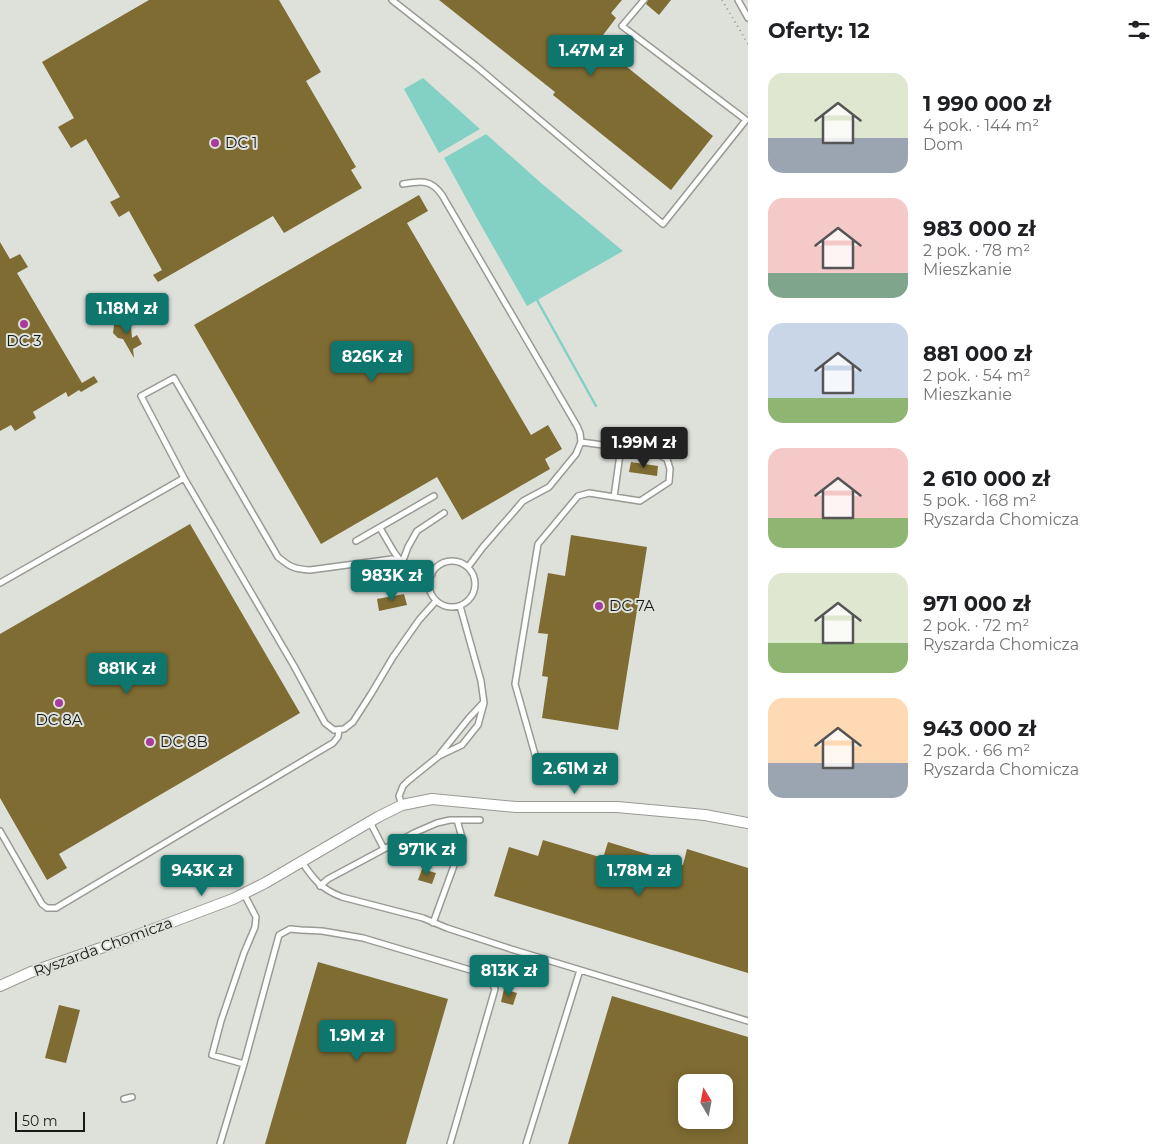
<!DOCTYPE html>
<html lang="pl">
<head>
<meta charset="utf-8">
<style>
	:root { --surface:#fff; --page:#f2f2f2; --text:#202124; --muted:#757577; --accent:#0f766e }
	body { margin:0; font-family:Montserrat,sans-serif; background:var(--page); color:var(--text); height:100vh; display:flex; flex-direction:column; font-size:19px; white-space:nowrap }
	* { box-sizing:border-box; margin:0 }
	p { font-size:16px; color:var(--muted) }
	.icon { flex:none; width:28px; height:28px; fill:none; stroke:currentColor; stroke-width:2; stroke-linecap:round; stroke-linejoin:round }
	.map { position:relative; flex:1; overflow:hidden }
	.panel { display:flex; flex-direction:column; background:var(--surface); width:425px }
	.panel>* { flex:none }
	.needle { width:32px; rotate:350deg }
	.tools { position:absolute; left:678px; top:1074px; display:grid; gap:10px }
	.tools a { display:grid; place-items:center; width:55px; height:55px; border-radius:10px; background:var(--surface); box-shadow:0 2px 12px #0003; font-size:25px }
	.scale { position:absolute; left:15px; bottom:12px; width:70px; box-sizing:border-box; padding-left:5px; border:2px solid #181916; border-top:0; font-size:14px; line-height:18px; white-space:nowrap; color:#181916; -webkit-text-stroke:4px #dee0da; paint-order:stroke }
	.price { position:absolute; translate:-50% -42px; padding:0 11px; border-radius:5px; background:var(--accent); color:#fff; font-size:16px; line-height:32px; filter:drop-shadow(0 1px 2px #0008) }
	.price::after { content:''; position:absolute; left:50%; top:30px; width:15px; height:11px; margin-left:-8px; background:inherit; clip-path:polygon(0 0,100% 0,50% 100%) }
	.price.on { background:#222; color:#fff }
	ul { padding:0; list-style:none }
	li { display:flex; align-items:center; gap:15px; height:125px; padding:0 20px }
	li span { display:grid; place-items:center; flex:none; width:140px; height:100px; border-radius:15px; color:#555 }
	li>.icon { margin-inline-start:auto }
	span .icon { width:60px; height:60px; fill:#fffc; stroke-width:1 }
	li b { font-size:21px }
	h2 { display:flex; justify-content:space-between; align-items:center; height:60px; padding:0 20px; font-size:21px }
	main { display:flex; flex:1; min-height:0 }
	.map>svg:first-child { display:block }
</style>
</head>
<body>
<main>
<div class="map">
<svg width="748" height="1144" viewBox="0 0 748 1144">
	<rect width="100%" height="100%" fill="#dee0da"/>
	<path fill="#83d1c4" d="M423,78L480,129L439,153L404,89Z
		M486,134L541,183L623,251L527,306L478,220L444,158Z"/>
	<g fill="none" stroke-linecap="round" stroke-linejoin="round">
		<path stroke="#83d1c4" stroke-width="2.5" d="M537,300L596,406"/>
	</g>
	<path fill="#7f6c33" fill-rule="evenodd" d="M149,0H279L321,72L306,81L356,167L351,170L362,188L284,233L273,216L158,282L153,275L162,270L129,211L119,217L110,202L120,197L86,139L71,148L58,127L74,118L42,62Z
		M439,0H622L611,13L616,18L597,43L713,136L671,190L553,95L555,92Z
		M648,0H671L659,15L646,4Z
		M419,195L428,211L407,223L531,435L548,425L562,449L545,459L550,469L462,520L437,477L321,544L194,325Z
		M0,242L10,259L20,254L28,267L17,273L82,383L94,376L98,382L81,392L79,390L68,397L66,392L33,412L36,418L15,431L11,425L0,431Z
		M121,321H124L130,324L131,327L132,338L137,335L142,344L133,349L134,358L123,339L118,338L113,333L114,325Z
		M631,462L658,466L657,476L629,472Z
		M190,524L300,713L59,854L67,868L47,880L0,798V634Z
		M571,535L647,547L618,730L542,718L548,677L542,676L548,634L538,633L548,573L565,576Z
		M404,594L407,605L379,611L377,599Z
		M543,840L603,858L608,842L683,865L687,849L748,868V973L494,896L509,847L538,856Z
		M422,869L436,873L432,884L418,880Z
		M318,962L448,999L406,1144H265Z
		M504,989L517,993L513,1005L501,1002Z
		M612,996L748,1037V1144H568ZM686,1082H724V1120H686Z
		M59,1005L80,1010L66,1063L45,1058Z"/>
	<g fill="none" stroke-linecap="round" stroke-linejoin="round">
		<g stroke="#989a94" stroke-width="8">
			<path id="service" d="M392,0L476,66L663,224L746,120L622,26L644,0
				M738,0L748,18
				M403,184C421,181 431,179 442,195L577,426L580,433L581,442
				M614,497L621,447
				M380,528L394,552L402,563
				M356,541L434,496
				M429 584a23 23 0 1 1 46 0a23 23 0 1 1-46 0Z
				M402,563L408,547L417,531L444,513
				M468,567L483,547L517,508L523,501L549,487L576,454L581,442L654,452L667,459L670,469L669,482L640,501L589,493L578,496L538,544L515,684L536,758L543,762L608,773
				M432,574L392,559L310,570C294,569 290,567 278,557L174,378L141,396L184,478L294,666L325,723L334,730L344,729L353,722L371,694L393,657L419,620L436,601
				M0,583L184,478
				M440,754L469,718L483,703
				M402,805L399,796L403,786L408,781L439,756L462,745L478,725L484,703L481,681L460,606
				M370,822L384,849
				M0,831L42,904L47,908H56L333,743L338,737L339,730
				M302,862C314,880 321,889 342,897L423,918L447,928L511,949L748,1021
				M320,886L328,879L414,833L437,823L450,820H480
				M244,894L256,917L255,927L244,953L221,1021L212,1055L244,1064
				M433,923L463,841L457,820
				M124,1099L132,1097
				M220,1144L244,1064L279,935L290,929L301,930L322,931L363,938L477,972L490,980L495,989L450,1144
				M526,1144L580,970"/>
		</g>
		<g stroke="#989a94" stroke-width="12">
			<path id="minor" d="M0,986L31,972L127,939L233,899L265,883L378,817L402,805L432,799L516,807H617L705,815L748,823"/>
		</g>
		<path stroke="#989a95" stroke-width="2" stroke-dasharray="1 4" stroke-linecap="butt" d="M722,0L748,44"/>
		<use href="#service" stroke="#fff" stroke-width="5"/>
		<use href="#minor" stroke="#fff" stroke-width="10"/>
	</g>
	<g fill="#a63c9d" stroke="#dee0da" stroke-width="2">
		<circle cx="215" cy="143" r="5"/>
		<circle cx="24" cy="324" r="5"/>
		<circle cx="599" cy="606" r="5"/>
		<circle cx="59" cy="703" r="5"/>
		<circle cx="150" cy="742" r="5"/>
	</g>
	<g text-anchor="middle" stroke-width="4" stroke-linejoin="round" paint-order="stroke">
		<g font-size="15" fill="#181916" stroke="#dee0da" text-anchor="start">
			<text x="225" y="148">DC 1</text>
			<text x="24" y="346" text-anchor="middle">DC 3</text>
			<text x="609" y="611">DC 7A</text>
			<text x="59" y="725" text-anchor="middle">DC 8A</text>
			<text x="160" y="747">DC 8B</text>
		</g>
		<g font-size="15" fill="#181916" stroke="#dee0da">
			<text transform="translate(103 947) rotate(-20)" y="5">Ryszarda Chomicza</text>
		</g>
	</g>
</svg>
<div class="tools">
<a><svg class="needle" viewBox="-14 -14 28 28"><path d="M0-13l5 13h-10z" fill="#e53935"/><path d="M0 13l5-13h-10z" fill="#757577"/></svg></a>
</div>
<div class="scale">50 m</div>
<b class="price" style="left:591px;top:77px">1.47M zł</b>
<b class="price" style="left:127px;top:335px">1.18M zł</b>
<b class="price" style="left:372px;top:383px">826K zł</b>
<b class="price on" style="left:644px;top:469px">1.99M zł</b>
<b class="price" style="left:392px;top:602px">983K zł</b>
<b class="price" style="left:127px;top:695px">881K zł</b>
<b class="price" style="left:575px;top:795px">2.61M zł</b>
<b class="price" style="left:427px;top:876px">971K zł</b>
<b class="price" style="left:202px;top:897px">943K zł</b>
<b class="price" style="left:639px;top:897px">1.78M zł</b>
<b class="price" style="left:509px;top:997px">813K zł</b>
<b class="price" style="left:357px;top:1062px">1.9M zł</b>
</div>
<section class="panel">
<h2>Oferty: 12<svg class="icon" aria-label="filters" viewBox="0 0 24 24"><path d="M4 7h16M4 17h16"/><circle cx="9" cy="7" r="2"/><circle cx="15" cy="17" r="2"/></svg></h2>
<ul>
<li><span style="background:linear-gradient(#dfe7d0 65%,#9aa5b1 0)"><svg class="icon" aria-label="home" viewBox="0 0 24 24"><path d="M3 11l9-7 9 7M6 9v11h12V9"/></svg></span><div><b>1 990 000 zł</b><p>4 pok. · 144 m²</p><p>Dom</p></div></li>
<li><span style="background:linear-gradient(#f6c9c9 75%,#7fa58c 0)"><svg class="icon" aria-label="home" viewBox="0 0 24 24"><path d="M3 11l9-7 9 7M6 9v11h12V9"/></svg></span><div><b>983 000 zł</b><p>2 pok. · 78 m²</p><p>Mieszkanie</p></div></li>
<li><span style="background:linear-gradient(#c9d6e8 75%,#8fb573 0)"><svg class="icon" aria-label="home" viewBox="0 0 24 24"><path d="M3 11l9-7 9 7M6 9v11h12V9"/></svg></span><div><b>881 000 zł</b><p>2 pok. · 54 m²</p><p>Mieszkanie</p></div></li>
<li><span style="background:linear-gradient(#f6c9c9 70%,#8fb573 0)"><svg class="icon" aria-label="home" viewBox="0 0 24 24"><path d="M3 11l9-7 9 7M6 9v11h12V9"/></svg></span><div><b>2 610 000 zł</b><p>5 pok. · 168 m²</p><p>Ryszarda Chomicza</p></div></li>
<li><span style="background:linear-gradient(#dfe7d0 70%,#8fb573 0)"><svg class="icon" aria-label="home" viewBox="0 0 24 24"><path d="M3 11l9-7 9 7M6 9v11h12V9"/></svg></span><div><b>971 000 zł</b><p>2 pok. · 72 m²</p><p>Ryszarda Chomicza</p></div></li>
<li><span style="background:linear-gradient(#ffd9b3 65%,#9aa5b1 0)"><svg class="icon" aria-label="home" viewBox="0 0 24 24"><path d="M3 11l9-7 9 7M6 9v11h12V9"/></svg></span><div><b>943 000 zł</b><p>2 pok. · 66 m²</p><p>Ryszarda Chomicza</p></div></li>
</ul>
</section>
</main>
</body>
</html>
